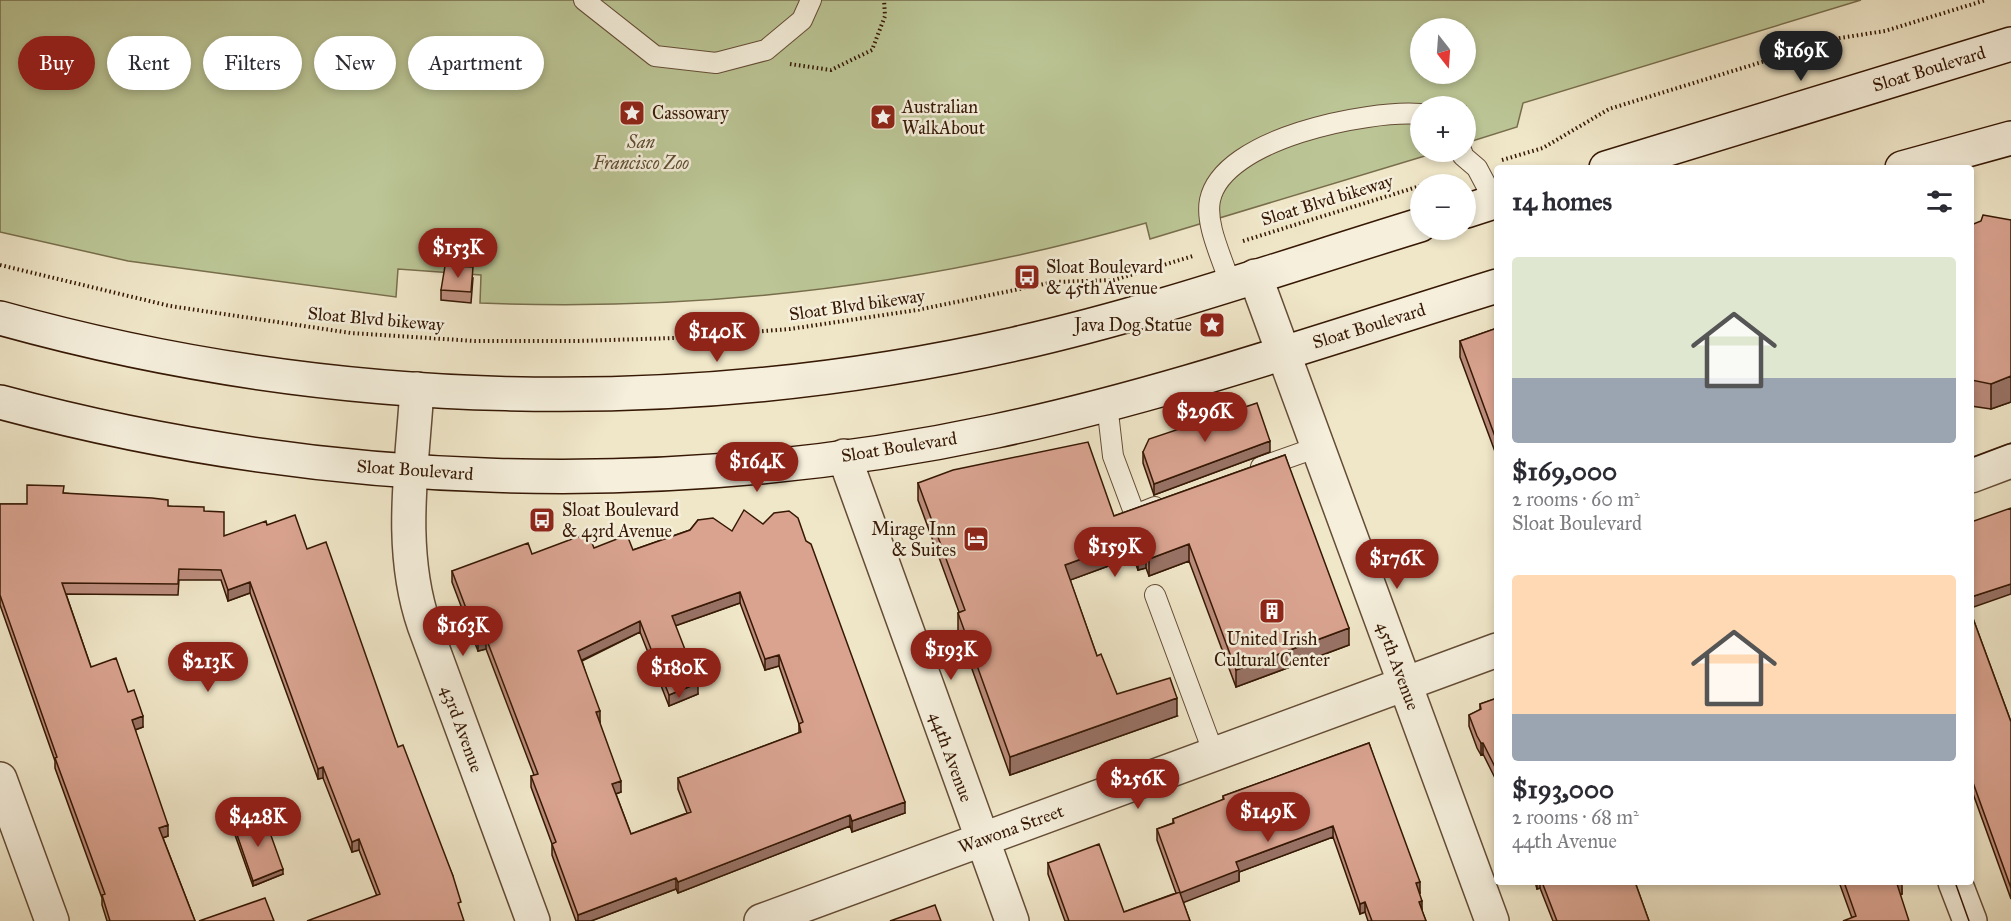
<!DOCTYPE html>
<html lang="en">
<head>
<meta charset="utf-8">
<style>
	:root { --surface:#fff; --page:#f2f2f3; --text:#2b2b33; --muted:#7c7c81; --accent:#8f2418 }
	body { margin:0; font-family:"IM FELL Great Primer",serif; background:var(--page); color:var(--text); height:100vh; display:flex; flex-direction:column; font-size:22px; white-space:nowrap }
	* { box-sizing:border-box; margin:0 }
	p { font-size:20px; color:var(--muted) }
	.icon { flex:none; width:33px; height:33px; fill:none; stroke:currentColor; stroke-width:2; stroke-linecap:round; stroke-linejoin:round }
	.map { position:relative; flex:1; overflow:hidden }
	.details { position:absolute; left:1494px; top:165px; width:480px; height:720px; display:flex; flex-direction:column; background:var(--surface); border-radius:6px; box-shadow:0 3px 9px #0003 }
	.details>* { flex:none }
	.top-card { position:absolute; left:18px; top:36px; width:570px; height:54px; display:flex; gap:12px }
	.needle { width:39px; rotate:163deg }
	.controls { position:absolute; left:1410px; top:18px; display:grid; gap:12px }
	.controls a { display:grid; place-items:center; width:66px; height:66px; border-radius:50%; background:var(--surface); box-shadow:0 3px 9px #0003; font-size:30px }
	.price { position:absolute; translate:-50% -51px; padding:0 14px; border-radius:21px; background:var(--accent); color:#fff; font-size:20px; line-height:39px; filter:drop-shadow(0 2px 3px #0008) }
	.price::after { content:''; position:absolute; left:50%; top:36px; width:18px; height:14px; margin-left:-9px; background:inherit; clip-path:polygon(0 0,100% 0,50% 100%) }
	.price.selected { background:#222; color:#fff }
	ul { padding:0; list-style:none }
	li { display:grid; align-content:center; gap:12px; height:318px; padding:0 18px }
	li span { display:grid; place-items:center; height:186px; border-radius:6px; color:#555 }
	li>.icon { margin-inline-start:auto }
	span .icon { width:108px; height:108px; fill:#fffc; stroke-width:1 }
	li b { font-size:26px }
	h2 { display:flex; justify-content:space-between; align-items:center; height:72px; padding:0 18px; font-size:26px }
	.pill { padding:0 21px; border-radius:27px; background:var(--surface); box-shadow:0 3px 9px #0003; font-size:21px; line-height:54px }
	.pill.selected { background:var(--accent); color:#fff }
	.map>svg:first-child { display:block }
</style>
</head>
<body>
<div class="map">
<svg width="2011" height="921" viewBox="0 0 2011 921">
	<rect width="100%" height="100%" fill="#f0e7c9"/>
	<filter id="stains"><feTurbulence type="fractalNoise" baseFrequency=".00333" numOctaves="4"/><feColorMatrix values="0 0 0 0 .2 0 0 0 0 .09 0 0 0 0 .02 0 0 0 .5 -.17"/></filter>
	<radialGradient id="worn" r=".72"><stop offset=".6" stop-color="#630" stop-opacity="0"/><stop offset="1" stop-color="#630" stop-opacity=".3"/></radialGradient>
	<path fill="#bbc595" stroke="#786e4c" stroke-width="1.5" fill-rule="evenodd" d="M0,0H1861L1523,103L1517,127L1466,143V106H1420V152H1438L1150,239L1146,223C928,285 706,312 480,303L481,275L398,269L396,297L128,261L0,232ZM1420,28H1466V74H1420Z"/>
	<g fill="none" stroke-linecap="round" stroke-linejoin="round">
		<g stroke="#644c35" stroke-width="22">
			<path id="lane" d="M584,0L655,56L716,63L766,50L802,20L811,0
				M1462,152L1463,156L1477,168L1495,202
				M1230,284C1223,259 1205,226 1210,200C1223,138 1368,110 1420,114
				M1107,404L1113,456L1135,515L1155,507
				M1261,467L1318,447
				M1155,595L1214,754"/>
		</g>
		<g stroke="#644c35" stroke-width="36">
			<path id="street" d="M1255,276L1492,921
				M417,389C412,468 398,549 424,625L533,921
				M844,456L1012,921
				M1971,476L2011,461
				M0,779L52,921
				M1955,882L1970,921
				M761,921L1497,650"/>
		</g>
		<g stroke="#361804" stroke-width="36">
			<path id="secondary" d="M1606,168L2011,44
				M1902,168L2011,138
				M1466,211L1497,201
				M0,318C330,410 681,419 1015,344C1153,313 1286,266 1420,225
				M0,402C323,489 668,501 996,431C1166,395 1331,337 1497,286"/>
		</g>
		<path stroke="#361804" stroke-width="4" stroke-dasharray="1.5 3" stroke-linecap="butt" d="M790,64L831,70L872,50L885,16L884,0
			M1502,160L1543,148L1609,109L1840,38L1885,31L1986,0
			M1424,184L1449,177
			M1243,241L1420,186
			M0,265L170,306L351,333L475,341H578L675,338L790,329L917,310L1054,282L1114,280L1193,256"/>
		<use href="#lane" stroke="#f5efdc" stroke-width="20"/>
		<use href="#street" stroke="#f5efdc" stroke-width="33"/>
		<use href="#secondary" stroke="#f5efdc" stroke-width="33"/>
		<path stroke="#361804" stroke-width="1.5" d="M1971,458L2011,443
			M1955,882L1969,921"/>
	</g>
	<path fill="#bb8c7c" stroke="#361804" stroke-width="1.5" fill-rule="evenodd" d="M2011,220V402L1991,409L1971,406V225Z
		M473,278L471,303L441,300V290Z
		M1497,328V457L1460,357V341Z
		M1143,452H1270L1154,495L1143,463Z
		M1285,455L1349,645L1236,687L1189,561L1149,576L1146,568L1138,570L1133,557L1070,580L1097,656L1117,694L1177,716L1010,775L958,630V613L959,612L918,500V483L1114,516Z
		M64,493L168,506L204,511L224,536L267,525L307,549L398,747L453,876L377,896L359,850L352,852L323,778L318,779L250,593L228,601L221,580H179L178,595L66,594L91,667L128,692L143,727L135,730L168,836L163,838L195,921H107L102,905V898L55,768V761L0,605V504H27Z
		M698,520L905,813L852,832L850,826L678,893L676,889L591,921H576L552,855V844L531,787V776L534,775L486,649L478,651L452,582V571L532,554L594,548L633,550L690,530ZM740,603L765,670L779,666L799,724V733L678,778V789L687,813L631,834L616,794L621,792L599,722H600L582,661L640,632L669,706L698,694L675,626Z
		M1971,613L2011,722V899L1971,788Z
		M1497,698L1496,780L1483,754L1481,755L1477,748L1469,726V715L1480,710V704Z
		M1369,743L1420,893H1419L1422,911L1426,921H1368L1365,912L1360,914L1333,837L1239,872V881L1183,902L1190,921H1065L1048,874V863L1124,912L1176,893L1157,840V829L1173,823V819L1223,800V796Z
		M234,826L283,874L253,886L234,832Z
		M1535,882H1635L1649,921H1553L1540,888L1537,889Z
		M1839,882H1901L1902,894L1852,918Z"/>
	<path fill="#987265" stroke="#361804" stroke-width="1.5" d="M2011,376V402L1991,409V384Z
		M1270,441V452L1154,495V484Z
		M1133,540V557L1065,582V565Z
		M1189,544V561L1149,576V559Z
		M1146,550V568L1138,570V553Z
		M250,582V593L228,601V590Z
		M2011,584V594L1971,608V597Z
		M740,592V603L672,627V616Z
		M640,621V632L578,662V651Z
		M1349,628V645L1236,687V670Z
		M486,638V649L478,651V640Z
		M779,655V666L765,670V659Z
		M698,683V694L669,706V695Z
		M1177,698V716L1010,775V757Z
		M600,711V722L596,723V712Z
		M143,716V727L132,731V720Z
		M1481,743H1483V754L1481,755Z
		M323,767V778L318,779V769Z
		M1497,768V780H1496V769Z
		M621,781V792L612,795V784Z
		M905,802V813L852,832V821Z
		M850,815V826L678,893V882Z
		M168,825V836L159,839V828Z
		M1333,826V837L1239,872V881L1180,904V893L1236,862Z
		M359,839V850L352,852V842Z
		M283,869V874L253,886V881Z
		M676,878V889L591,921H578V915Z
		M1420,882V893L1416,894V883Z
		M1537,882H1540V888L1537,889Z
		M1902,883V894L1897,896V884Z
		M1422,901V911L1419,902Z
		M1365,902V912L1360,914V904Z"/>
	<path fill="#d9a390" stroke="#361804" stroke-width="1.5" fill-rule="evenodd" d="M1983,215L2011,220V376L1991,384L1971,380V225L1981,221Z
		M445,266L473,267L471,292L441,290Z
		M1497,328V442L1460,341Z
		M1257,403L1270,441L1154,484L1143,452L1149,439Z
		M1088,442L1114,516L1285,455L1349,628L1236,670L1189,544L1149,559L1146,550L1138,553L1133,540L1065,565L1097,656L1101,654L1117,694L1170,678L1177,698L1010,757L958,613L965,610L918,483L953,470Z
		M27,485L64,486L63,493L152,498L168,500V506L204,507V511L224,512V536L266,521L267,525L295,515L307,549L326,542L398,747L403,745L453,876L461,902L458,903L464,921H307L380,894L359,839L352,842L323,767L318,769L250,582L228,590L221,570L179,569L178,584L62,583L91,667L116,658L128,692L134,690L143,716L132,720L168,825L159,828L195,921H110L102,895L105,894L55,758L57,757L0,595V504H27Z
		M2011,508V584L1971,597V522Z
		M744,510L763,524L774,513L789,511L798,518L806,541L811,544L905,802L852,821L850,815L678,882L676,878L578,915L552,844L556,842L531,776L538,774L486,638L478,640L452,571L528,543L532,554L588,533L594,548L627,535L633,550L690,530L698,520L713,518L732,531ZM740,592L765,659L779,655L803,722L799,724L801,732L678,778L691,812L631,834L612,784L621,781L596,712L600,711L578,651L640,621L669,695L698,683L672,616Z
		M1971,613L2011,722V888L1971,777Z
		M1497,698V768L1496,769L1483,743H1481L1477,736L1469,715L1481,709L1480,704Z
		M1369,743L1420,882L1416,883L1422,901L1419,902L1426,921H1372L1365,902L1360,904L1333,826L1236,862L1239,870L1180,893L1190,921H1069L1048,863L1099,844L1124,912L1180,892L1157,829L1174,823L1173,819L1224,799L1223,796Z
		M264,816L283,869L253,881L234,826Z
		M1542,882H1635L1649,921H1557Z
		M1844,882H1901L1897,884L1909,921H1843L1856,916Z
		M265,898L274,921H199Z
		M935,905L941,921H890Z"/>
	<defs>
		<g id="sight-square" transform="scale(1.35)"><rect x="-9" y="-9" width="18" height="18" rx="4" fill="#8f2418" stroke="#f5efdc"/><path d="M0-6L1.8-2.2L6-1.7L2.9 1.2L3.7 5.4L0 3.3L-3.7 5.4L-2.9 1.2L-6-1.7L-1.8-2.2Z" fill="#fff"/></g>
		<g id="bus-square" transform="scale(1.35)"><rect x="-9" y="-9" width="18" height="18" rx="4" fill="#8f2418" stroke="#f5efdc"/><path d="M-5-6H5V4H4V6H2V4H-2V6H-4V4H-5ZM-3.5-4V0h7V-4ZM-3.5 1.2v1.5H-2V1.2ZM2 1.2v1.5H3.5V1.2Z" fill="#fff"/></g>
		<g id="hotel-square" transform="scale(1.35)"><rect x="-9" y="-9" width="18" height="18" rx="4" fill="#8f2418" stroke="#f5efdc"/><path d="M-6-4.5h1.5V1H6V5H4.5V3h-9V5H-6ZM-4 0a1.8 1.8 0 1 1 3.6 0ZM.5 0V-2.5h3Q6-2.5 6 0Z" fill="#fff"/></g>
		<g id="building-square" transform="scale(1.35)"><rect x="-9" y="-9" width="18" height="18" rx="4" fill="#8f2418" stroke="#f5efdc"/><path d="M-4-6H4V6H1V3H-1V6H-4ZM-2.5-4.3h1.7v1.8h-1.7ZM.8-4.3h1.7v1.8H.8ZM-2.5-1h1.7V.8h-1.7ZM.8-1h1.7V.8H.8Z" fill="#fff"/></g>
	</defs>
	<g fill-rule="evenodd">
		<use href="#sight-square" x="632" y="113"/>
		<use href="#sight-square" x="883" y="117"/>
		<use href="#bus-square" x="1027" y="277"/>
		<use href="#sight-square" x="1212" y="325"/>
		<use href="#bus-square" x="542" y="520"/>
		<use href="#hotel-square" x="976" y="539"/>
		<use href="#building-square" x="1272" y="611"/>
	</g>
	<g text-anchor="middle" stroke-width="5" stroke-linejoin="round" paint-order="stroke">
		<g font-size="18" fill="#361804" stroke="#f5efdc">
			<text transform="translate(1929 69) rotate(-17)" y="6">Sloat Boulevard</text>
			<text transform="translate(1327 200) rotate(-17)" y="6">Sloat Blvd bikeway</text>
			<text transform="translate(857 305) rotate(-8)" y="6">Sloat Blvd bikeway</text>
			<text transform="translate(376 319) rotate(5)" y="6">Sloat Blvd bikeway</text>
			<text transform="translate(1369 326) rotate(-17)" y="6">Sloat Boulevard</text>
			<text transform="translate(899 447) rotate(-9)" y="6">Sloat Boulevard</text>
			<text transform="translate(415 470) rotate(4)" y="6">Sloat Boulevard</text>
			<text transform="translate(1398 666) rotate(70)" y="6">45th Avenue</text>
			<text transform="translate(462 729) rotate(70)" y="6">43rd Avenue</text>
			<text transform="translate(951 757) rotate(70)" y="6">44th Avenue</text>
			<text transform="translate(1011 829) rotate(-20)" y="6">Wawona Street</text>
		</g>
		<g font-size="18" fill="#361804" stroke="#f5efdc" text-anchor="start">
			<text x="902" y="113">Australian<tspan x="902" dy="21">WalkAbout</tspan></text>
			<text x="652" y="119">Cassowary</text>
			<text x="1046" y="273">Sloat Boulevard<tspan x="1046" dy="21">&amp; 45th Avenue</tspan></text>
			<text x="1192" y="331" text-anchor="end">Java Dog Statue</text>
			<text x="562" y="516">Sloat Boulevard<tspan x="562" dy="21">&amp; 43rd Avenue</tspan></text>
			<text x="956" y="535" text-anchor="end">Mirage Inn<tspan x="956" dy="21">&amp; Suites</tspan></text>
			<text x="1272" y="645" text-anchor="middle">United Irish<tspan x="1272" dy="21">Cultural Center</tspan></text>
		</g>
		<g font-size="18" font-style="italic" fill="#5e4c30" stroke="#f5efdc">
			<text x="641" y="148">San<tspan x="641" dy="21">Francisco Zoo</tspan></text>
		</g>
	</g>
	<rect width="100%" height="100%" filter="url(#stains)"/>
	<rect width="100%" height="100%" fill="url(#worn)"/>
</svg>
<div class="controls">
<a><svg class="needle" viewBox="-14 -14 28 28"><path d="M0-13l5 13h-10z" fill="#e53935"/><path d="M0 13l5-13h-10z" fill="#7c7c81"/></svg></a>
<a>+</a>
<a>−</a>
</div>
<b class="price selected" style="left:1801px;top:82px">$169K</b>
<b class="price" style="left:458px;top:279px">$153K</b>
<b class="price" style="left:717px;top:363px">$140K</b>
<b class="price" style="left:1205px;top:443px">$296K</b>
<b class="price" style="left:757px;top:493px">$164K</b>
<b class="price" style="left:1115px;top:578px">$159K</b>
<b class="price" style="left:1397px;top:590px">$176K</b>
<b class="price" style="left:463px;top:657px">$163K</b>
<b class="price" style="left:951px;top:681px">$193K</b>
<b class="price" style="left:208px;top:693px">$213K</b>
<b class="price" style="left:679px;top:699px">$180K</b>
<b class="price" style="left:1138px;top:810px">$256K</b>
<b class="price" style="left:1268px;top:843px">$149K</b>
<b class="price" style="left:258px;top:848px">$428K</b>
<div class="top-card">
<a class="pill selected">Buy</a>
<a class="pill">Rent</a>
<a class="pill">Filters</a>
<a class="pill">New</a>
<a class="pill">Apartment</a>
</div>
<section class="details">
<h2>14 homes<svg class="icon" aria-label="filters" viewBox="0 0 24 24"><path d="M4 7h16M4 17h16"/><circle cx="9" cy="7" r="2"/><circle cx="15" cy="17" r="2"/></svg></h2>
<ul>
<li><span style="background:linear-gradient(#dfe7d0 65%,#9aa5b1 0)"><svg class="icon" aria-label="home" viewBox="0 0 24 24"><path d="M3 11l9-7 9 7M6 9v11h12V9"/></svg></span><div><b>$169,000</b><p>2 rooms · 60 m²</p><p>Sloat Boulevard</p></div></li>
<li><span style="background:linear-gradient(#ffd9b3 75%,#9aa5b1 0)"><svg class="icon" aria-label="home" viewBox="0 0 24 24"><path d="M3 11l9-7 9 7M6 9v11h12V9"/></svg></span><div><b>$193,000</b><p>2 rooms · 68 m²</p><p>44th Avenue</p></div></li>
</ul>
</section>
</div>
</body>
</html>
